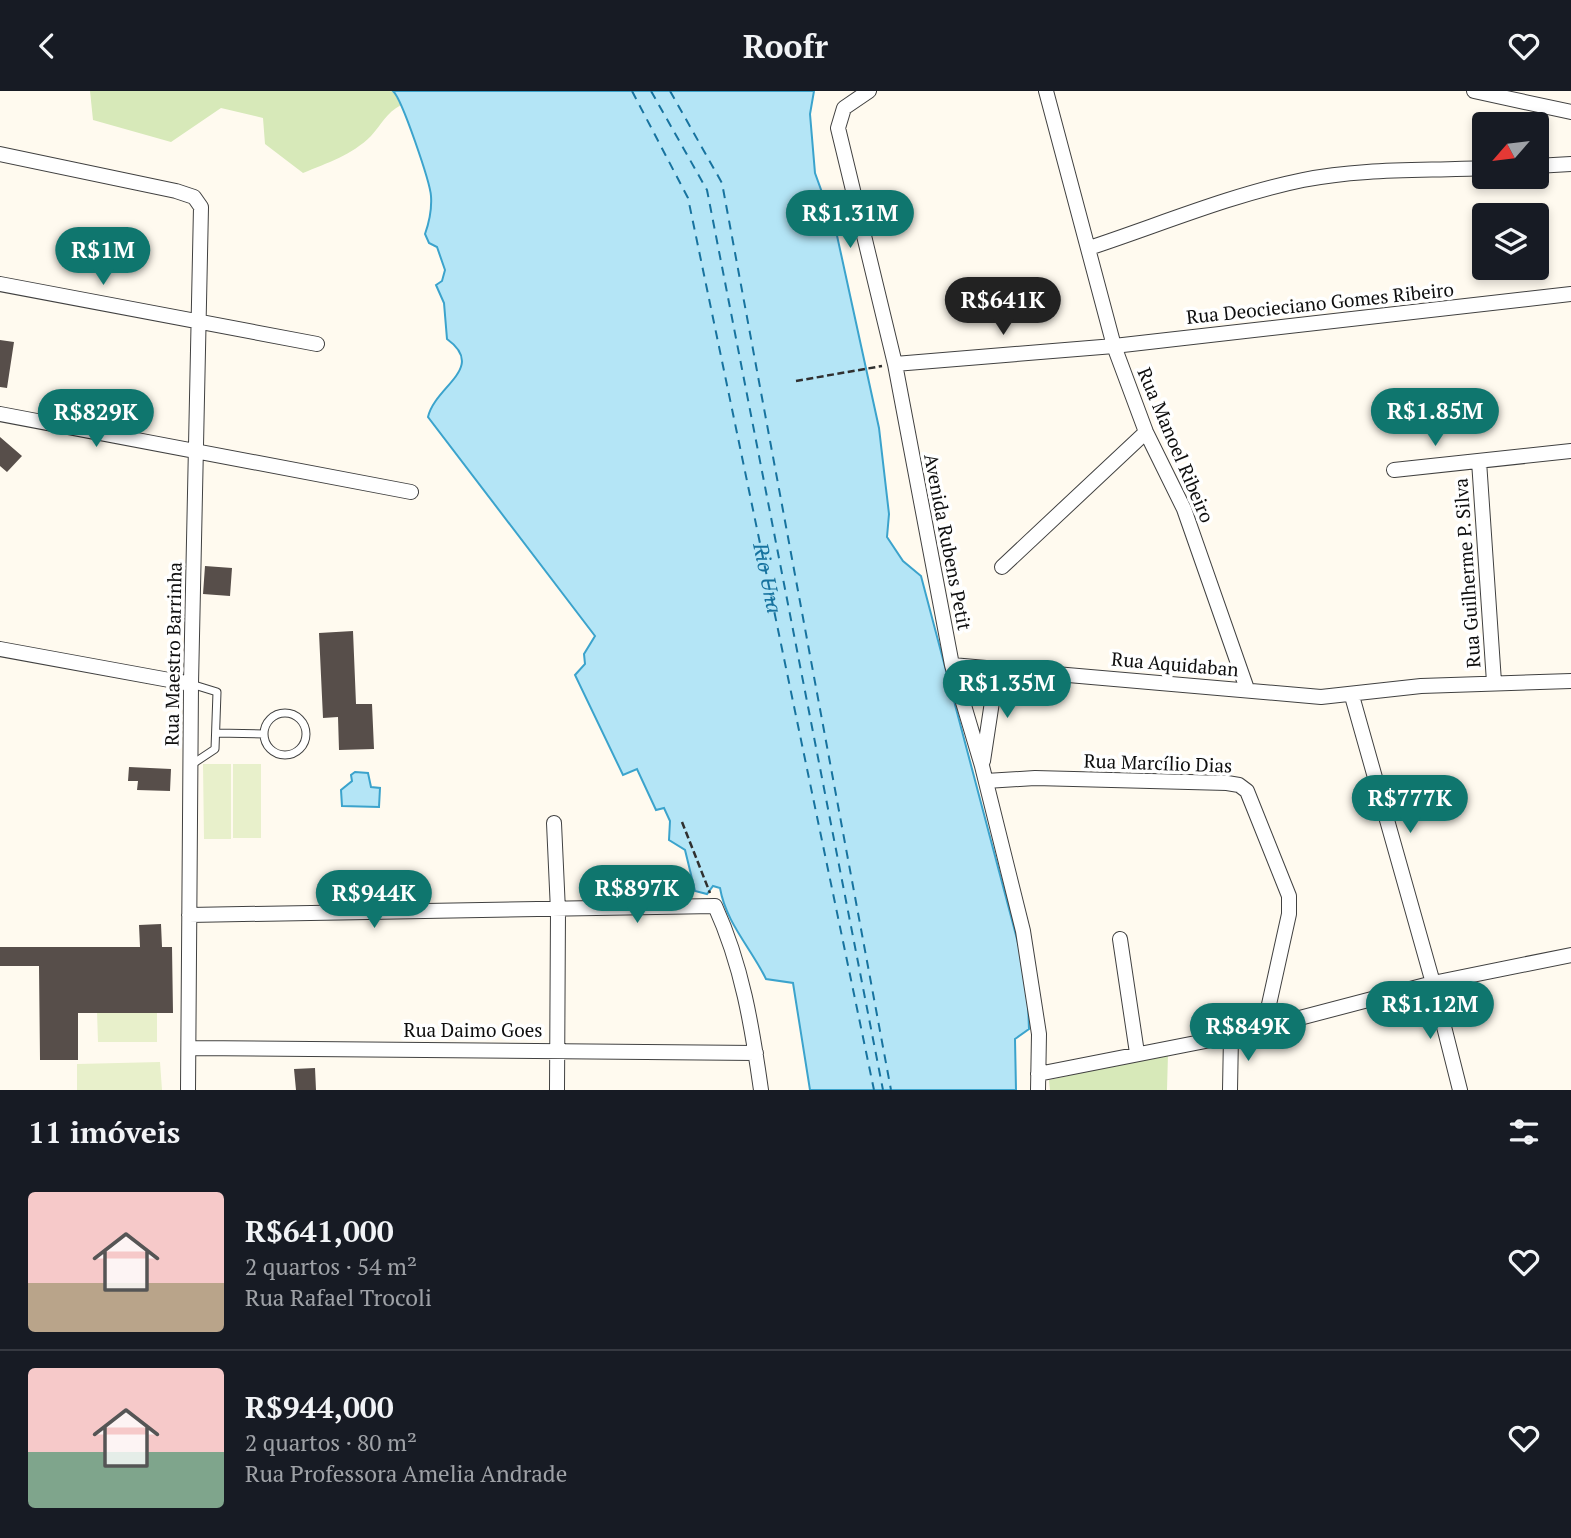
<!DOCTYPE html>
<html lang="pt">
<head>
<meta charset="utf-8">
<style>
	:root { --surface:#171b24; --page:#242831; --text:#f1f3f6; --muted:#9ea1a6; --line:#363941; --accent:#0f766e }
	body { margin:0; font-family:"PT Serif",serif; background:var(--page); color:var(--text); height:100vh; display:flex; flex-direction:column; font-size:26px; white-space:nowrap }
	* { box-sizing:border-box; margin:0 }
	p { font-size:23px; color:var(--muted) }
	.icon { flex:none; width:38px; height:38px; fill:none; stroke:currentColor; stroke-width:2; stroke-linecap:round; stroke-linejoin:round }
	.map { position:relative; height:999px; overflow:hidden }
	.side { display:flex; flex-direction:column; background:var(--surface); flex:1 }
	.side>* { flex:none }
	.needle { width:46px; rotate:242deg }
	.controls { position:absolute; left:1472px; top:21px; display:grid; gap:14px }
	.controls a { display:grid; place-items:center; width:77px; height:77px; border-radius:7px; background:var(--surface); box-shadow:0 4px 10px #0003; font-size:35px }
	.price { position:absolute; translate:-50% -60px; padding:0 16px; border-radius:24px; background:var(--accent); color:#fff; font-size:23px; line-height:46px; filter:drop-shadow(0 2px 4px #0008) }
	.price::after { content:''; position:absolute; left:50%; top:42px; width:21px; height:16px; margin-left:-10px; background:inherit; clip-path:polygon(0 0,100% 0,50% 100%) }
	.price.on { background:#222; color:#fff }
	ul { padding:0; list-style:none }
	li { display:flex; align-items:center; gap:21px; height:175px; padding:0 28px }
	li+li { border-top:2px solid var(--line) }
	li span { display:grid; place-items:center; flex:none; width:196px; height:140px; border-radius:7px; color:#555 }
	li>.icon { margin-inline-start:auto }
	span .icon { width:84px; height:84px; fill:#fffc; stroke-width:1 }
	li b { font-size:30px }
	h2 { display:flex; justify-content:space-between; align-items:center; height:84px; padding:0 28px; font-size:30px }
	header { display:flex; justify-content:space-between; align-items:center; height:91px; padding:0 28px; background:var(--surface); font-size:32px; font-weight:800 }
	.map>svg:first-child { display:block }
</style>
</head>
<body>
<header><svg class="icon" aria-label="back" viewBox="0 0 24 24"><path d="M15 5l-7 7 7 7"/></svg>Roofr<svg class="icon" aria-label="heart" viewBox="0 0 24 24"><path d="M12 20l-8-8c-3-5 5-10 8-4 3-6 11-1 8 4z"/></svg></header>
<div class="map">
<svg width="1571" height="999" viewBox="0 0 1571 999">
	<rect width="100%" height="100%" fill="#fffaef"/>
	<path fill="#d7e9b9" d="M90,0H393L401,14C386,22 382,33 371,45C352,64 327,72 303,82L265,53L263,27L221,17L171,51L93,29Z
		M1168,963L1167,999H1050L1049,989Z"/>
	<path fill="#e8f0cb" d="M203,673H231V748H204Z
		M233,673H261V747H233Z
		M157,919V951H98L97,920Z
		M160,971L162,999H77V973Z"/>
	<path fill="#b4e5f6" stroke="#3ba3cc" stroke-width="2" d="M393,0H814L810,23L815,82L836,140L879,337L889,423L887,446L903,470L921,485L1027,886L1029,938L1015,948L1016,999H810L793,892L766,888C751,857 726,832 720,797L713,795L707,803L695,800L685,759L669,749L670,730L664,717L656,719L637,678L623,684L575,584L585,573L584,563L595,545L428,326C435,295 487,277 447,248L444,212L436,194L442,190L445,179L437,156L429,152L425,143C430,129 432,119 431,105C430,91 402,8 393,0Z
		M355,681L368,682L371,696L380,697L379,716L342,715L341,699L352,690L351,684Z"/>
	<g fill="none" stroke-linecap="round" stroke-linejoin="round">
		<g stroke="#17739f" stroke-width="2" stroke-dasharray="9 7" stroke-linecap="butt">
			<path id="s1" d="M632,0L688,107L874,999"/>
			<path d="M651,0L707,99L883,999"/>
			<path d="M670,0L722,92L891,999"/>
		</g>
	</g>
	<path fill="#574e4a" d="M0,249L14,251L7,297L0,296Z
		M0,346L22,365L7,381L0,375Z
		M205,475L232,477L230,505L203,503Z
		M353,540L356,613H372L374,658L339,659L338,626L323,627L319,542Z
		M129,676L171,678L170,700L137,699L138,690H128Z
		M161,833L162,856H172L173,922H78V969H40L39,875H0V856H140L139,834Z
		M315,977L316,999H296L294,978Z"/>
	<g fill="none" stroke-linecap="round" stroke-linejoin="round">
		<g stroke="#414141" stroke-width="9">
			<path id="service" d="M264 643a21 21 0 1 1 42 0a21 21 0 1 1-42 0Z
				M216,642L264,643
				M191,674L215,658L217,601L191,593"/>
		</g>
		<g stroke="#414141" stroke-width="16">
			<path id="minor" d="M869,0L844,17L838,37L895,273L952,574L982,675L1023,840L1039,943L1038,999
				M1046,0L1114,255L1146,341L1184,418L1247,598
				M1474,0L1571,21
				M0,63L176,100L194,106L201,116L191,593L188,999
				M1536,75L1571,73
				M1089,157C1159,134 1230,104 1303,89C1362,77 1424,80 1484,77
				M0,193L317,253
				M895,273L1114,255L1571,203
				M0,323L411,401
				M1479,370L1494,591
				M1394,379L1571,360
				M1002,476L1146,341
				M0,558L191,593
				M952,574L1321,606L1421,595L1571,590
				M1352,605L1433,892L1460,999
				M983,670L997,578
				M986,690L1035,687L1227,692L1239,694L1247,700L1289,805V823L1264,936
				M554,732L558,820L557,999
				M189,824L715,815C742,874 752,935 761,999
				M1120,848L1137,962
				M190,957L756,962
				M1038,983L1231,945L1433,892L1571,864
				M1230,999L1231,945"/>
		</g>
		<path stroke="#303030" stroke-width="2.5" stroke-dasharray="7 3.5" stroke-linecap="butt" d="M796,290L882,275
			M682,731L710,802"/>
		<use href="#service" stroke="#fff" stroke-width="7"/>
		<use href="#minor" stroke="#fff" stroke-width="14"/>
	</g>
	<g text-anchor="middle" stroke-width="7" stroke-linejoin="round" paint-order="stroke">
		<g font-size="19" fill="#0e0e0e" stroke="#fff">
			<text transform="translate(1320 212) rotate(-6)" y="7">Rua Deocieciano Gomes Ribeiro</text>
			<text transform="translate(1176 354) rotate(67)" y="7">Rua Manoel Ribeiro</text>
			<text transform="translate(948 451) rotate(79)" y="7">Avenida Rubens Petit</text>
			<text transform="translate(1467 482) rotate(-94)" y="7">Rua Guilherme P. Silva</text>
			<text transform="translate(173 563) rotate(-89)" y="7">Rua Maestro Barrinha</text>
			<text transform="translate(1175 573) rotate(5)" y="7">Rua Aquidaban</text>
			<text transform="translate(1158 672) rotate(2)" y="7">Rua Marcílio Dias</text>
			<text x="473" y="946">Rua Daimo Goes</text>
		</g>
		<g font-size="21" font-style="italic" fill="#17739f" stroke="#fff">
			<text dy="7" stroke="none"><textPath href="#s1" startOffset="509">Rio Una</textPath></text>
		</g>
	</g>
</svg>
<div class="controls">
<a><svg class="needle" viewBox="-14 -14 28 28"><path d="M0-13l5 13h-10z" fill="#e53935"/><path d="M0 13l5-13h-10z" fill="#9ea1a6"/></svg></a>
<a><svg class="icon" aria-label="layers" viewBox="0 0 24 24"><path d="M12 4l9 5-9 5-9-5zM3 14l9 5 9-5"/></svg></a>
</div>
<b class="price" style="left:850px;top:159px">R$1.31M</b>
<b class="price" style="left:103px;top:196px">R$1M</b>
<b class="price on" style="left:1003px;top:246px">R$641K</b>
<b class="price" style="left:1435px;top:357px">R$1.85M</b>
<b class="price" style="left:96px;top:358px">R$829K</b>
<b class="price" style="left:1007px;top:629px">R$1.35M</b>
<b class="price" style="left:1410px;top:744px">R$777K</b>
<b class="price" style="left:637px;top:834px">R$897K</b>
<b class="price" style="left:374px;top:839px">R$944K</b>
<b class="price" style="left:1430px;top:950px">R$1.12M</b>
<b class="price" style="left:1248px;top:972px">R$849K</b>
</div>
<section class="side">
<h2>11 imóveis<svg class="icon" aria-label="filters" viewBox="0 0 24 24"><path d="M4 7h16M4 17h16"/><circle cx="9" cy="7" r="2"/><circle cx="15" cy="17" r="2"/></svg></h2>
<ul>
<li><span style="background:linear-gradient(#f6c9c9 65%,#b9a48a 0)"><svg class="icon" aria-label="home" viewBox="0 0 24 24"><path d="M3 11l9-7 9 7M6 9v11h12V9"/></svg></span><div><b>R$641,000</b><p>2 quartos · 54 m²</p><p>Rua Rafael Trocoli</p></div><svg class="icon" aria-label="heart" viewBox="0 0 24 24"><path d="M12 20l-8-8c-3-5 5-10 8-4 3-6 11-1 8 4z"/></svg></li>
<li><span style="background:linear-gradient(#f6c9c9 60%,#7fa58c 0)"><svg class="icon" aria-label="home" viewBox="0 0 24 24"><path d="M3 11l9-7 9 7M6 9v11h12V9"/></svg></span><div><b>R$944,000</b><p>2 quartos · 80 m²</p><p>Rua Professora Amelia Andrade</p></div><svg class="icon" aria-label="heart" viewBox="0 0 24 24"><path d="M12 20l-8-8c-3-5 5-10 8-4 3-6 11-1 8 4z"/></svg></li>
</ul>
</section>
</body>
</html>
